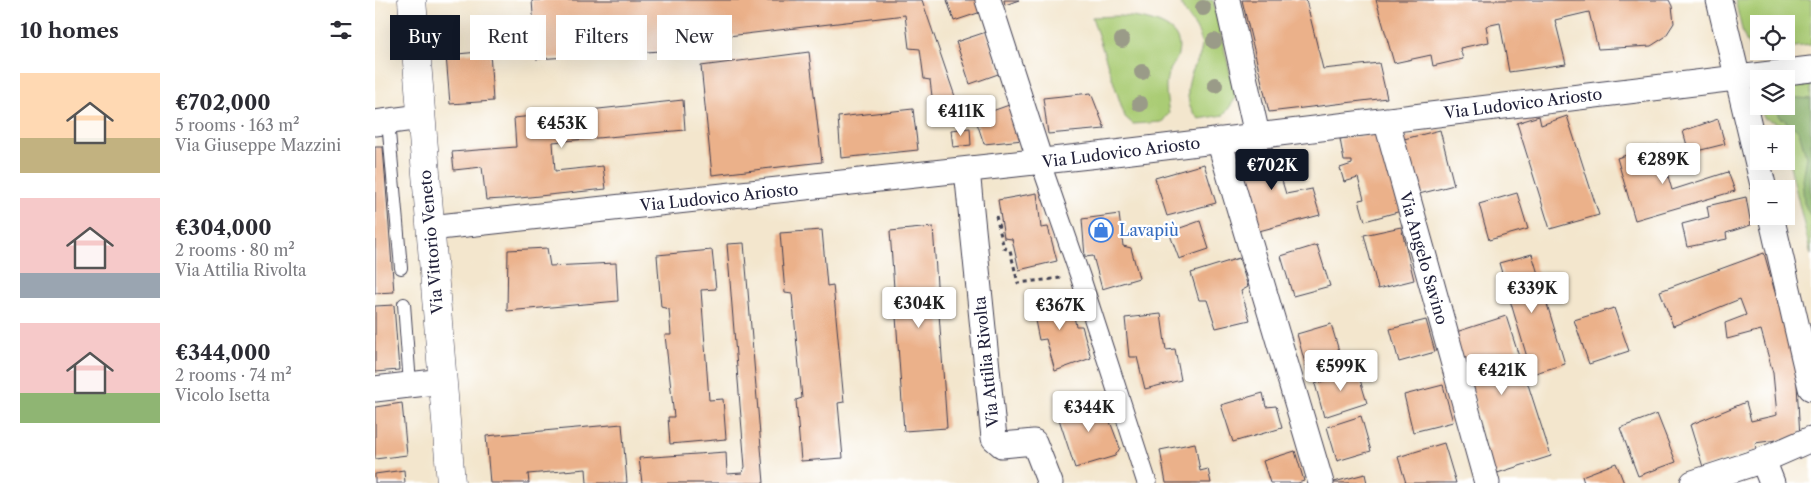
<!DOCTYPE html>
<html lang="en">
<head>
<meta charset="utf-8">
<style>
	:root { --surface:#fff; --page:#f2f2f3; --text:#2b2b33; --muted:#7c7c81; --accent:#111827 }
	body { margin:0; font-family:"Libre Caslon Text",serif; background:var(--page); color:var(--text); height:100vh; display:flex; flex-direction:column; font-size:19px; white-space:nowrap }
	* { box-sizing:border-box; margin:0 }
	p { font-size:16px; color:var(--muted) }
	.icon { flex:none; width:28px; height:28px; fill:none; stroke:currentColor; stroke-width:2; stroke-linecap:round; stroke-linejoin:round }
	.map { position:relative; flex:1; overflow:hidden }
	.details { display:flex; flex-direction:column; background:var(--surface); width:375px }
	.details>* { flex:none }
	.guide { position:absolute; left:15px; top:15px; width:475px; height:45px; display:flex; gap:10px }
	.tools { position:absolute; left:1375px; top:15px; display:grid; gap:10px }
	.tools a { display:grid; place-items:center; width:45px; height:45px; border-radius:0px; background:var(--surface); box-shadow:0 5px 20px #0002; font-size:25px }
	.price { position:absolute; translate:-50% -42px; padding:0 11px; border-radius:5px; background:#fff; color:#222; font-size:16px; line-height:32px; filter:drop-shadow(0 1px 2px #0008) }
	.price::after { content:''; position:absolute; left:50%; top:30px; width:15px; height:11px; margin-left:-8px; background:inherit; clip-path:polygon(0 0,100% 0,50% 100%) }
	.price.selected { background:var(--accent); color:#fff }
	ul { padding:0; list-style:none }
	li { display:flex; align-items:center; gap:15px; height:125px; padding:0 20px }
	li span { display:grid; place-items:center; flex:none; width:140px; height:100px; border-radius:0px; color:#555 }
	li>.icon { margin-inline-start:auto }
	span .icon { width:60px; height:60px; fill:#fffc; stroke-width:1 }
	li b { font-size:21px }
	h2 { display:flex; justify-content:space-between; align-items:center; height:60px; padding:0 20px; font-size:21px }
	.pill { padding:0 18px; border-radius:0px; background:var(--surface); box-shadow:0 5px 20px #0002; font-size:18px; line-height:45px }
	.pill.selected { background:var(--accent); color:#fff }
	main { display:flex; flex:1; min-height:0 }
	.map>svg:first-child { display:block }
</style>
</head>
<body>
<main>
<section class="details">
<h2>10 homes<svg class="icon" aria-label="filters" viewBox="0 0 24 24"><path d="M4 7h16M4 17h16"/><circle cx="9" cy="7" r="2"/><circle cx="15" cy="17" r="2"/></svg></h2>
<ul>
<li><span style="background:linear-gradient(#ffd9b3 65%,#c2b280 0)"><svg class="icon" aria-label="home" viewBox="0 0 24 24"><path d="M3 11l9-7 9 7M6 9v11h12V9"/></svg></span><div><b>€702,000</b><p>5 rooms · 163 m²</p><p>Via Giuseppe Mazzini</p></div></li>
<li><span style="background:linear-gradient(#f6c9c9 75%,#9aa5b1 0)"><svg class="icon" aria-label="home" viewBox="0 0 24 24"><path d="M3 11l9-7 9 7M6 9v11h12V9"/></svg></span><div><b>€304,000</b><p>2 rooms · 80 m²</p><p>Via Attilia Rivolta</p></div></li>
<li><span style="background:linear-gradient(#f6c9c9 70%,#8fb573 0)"><svg class="icon" aria-label="home" viewBox="0 0 24 24"><path d="M3 11l9-7 9 7M6 9v11h12V9"/></svg></span><div><b>€344,000</b><p>2 rooms · 74 m²</p><p>Vicolo Isetta</p></div></li>
</ul>
</section>
<div class="map">
<svg width="1436" height="483" viewBox="0 0 1436 483">
	<rect width="100%" height="100%" fill="#fff"/>
	<filter id="ink" filterUnits="userSpaceOnUse"><feTurbulence type="fractalNoise" baseFrequency=".02" numOctaves="2"/><feDisplacementMap in="SourceGraphic" scale="10" xChannelSelector="R" yChannelSelector="G"/><feConvolveMatrix kernelMatrix="1 2 1 2 8 2 1 2 1" color-interpolation-filters="sRGB"/></filter>
	<filter id="wash" filterUnits="userSpaceOnUse"><feTurbulence type="fractalNoise" baseFrequency=".0096" numOctaves="4" result="noise"/><feDisplacementMap in="SourceGraphic" scale="20" xChannelSelector="R" yChannelSelector="G"/><feGaussianBlur stdDeviation="1.12" result="paint"/><feColorMatrix in="noise" values="0 0 0 0 0 0 0 0 0 0 0 0 0 0 0 0 0 1.4 0 .05"/><feComposite in="paint" operator="in"/></filter>
	<g filter="url(#wash)">
		<rect width="100%" height="100%" fill="#f3e6cd"/>
		<path fill="#aacc74" stroke="#667758" d="M804,0H838L861,98L849,115L824,119C822,116 818,113 817,110C811,100 812,83 817,72C821,62 829,52 826,40C822,24 809,15 804,0Z
			M1360,0H1436V45L1411,48V24H1384V50L1375,49L1368,34Z
			M743,16C764,17 811,22 803,54C802,61 796,67 793,74C789,86 792,101 794,113L787,122L758,124L750,117L717,17Z
			M1436,85V255L1411,148V134H1408L1406,124L1389,118L1384,106H1411V88Z"/>
		<path fill="#87b066" stroke="#546950" d="M1411,97L1436,99V217L1429,203L1427,179L1431,157L1424,131L1405,117L1401,106H1411Z"/>
		<g id="blocks">
			<path fill="#ebb18a" d="M157,0H547L587,117L560,121L555,80L549,79L545,49L534,48L530,15L303,42L302,50L161,59Z
				M572,0H608L612,10L579,21Z
				M629,0H644L630,5Z
				M867,0H931L948,69L1004,63L1012,98L894,112Z
				M1001,0H1294L1297,6L1299,23L1290,37L1276,46L1223,49L1214,12L1180,20L1191,64L1134,72L1125,23L1111,26L1114,42L1085,48L1088,59L1058,66L1056,55L1019,63Z
				M611,32L626,73L595,84L581,42Z
				M115,51L118,101L75,104L71,55Z
				M434,52L447,162L337,175L326,66Z
				M716,93L730,129L673,134L668,98Z
				M308,100L310,130L178,142L180,171L228,166L231,189L145,198L111,200L107,167L79,170L77,152L141,147L139,118Z
				M637,104L648,140L609,144L600,117Z
				M538,109L543,150L466,158L463,117Z
				M1164,116L1166,125L1192,116L1224,215L1175,229L1142,123Z
				M1343,119L1350,144L1314,153L1308,131Z
				M595,128L596,145L578,147L576,130Z
				M1065,130L1079,185L1044,194L1029,139Z
				M1006,133L1026,211L990,221L984,200L989,199L983,178L969,182L965,168L977,164V161H969L965,139Z
				M896,145L911,194L937,189L945,215L884,231L863,163L871,146Z
				M1284,145L1297,190L1353,172L1360,191L1260,220L1242,158Z
				M0,147H8L19,292L0,293Z
				M829,164L841,203L792,216L780,178Z
				M662,193L666,228L673,227L682,261L644,270L637,239L629,238L623,200Z
				M1142,193L1153,229L1114,240L1104,204Z
				M1371,197L1376,225L1351,233L1352,239L1312,247L1307,224L1334,217L1332,206Z
				M744,214L748,246L756,248L764,278L727,289L718,256L710,257L707,219Z
				M825,221L834,249L804,259L794,232Z
				M558,227L572,428L529,431L515,231Z
				M1026,227L1039,280L1003,289L989,235Z
				M447,230L452,286L458,285L469,402L463,403L468,458L426,461L421,400L427,398L417,294L410,293L405,233Z
				M369,243L389,483H267L264,458L351,452L352,474L367,473L370,467L352,244Z
				M942,245L955,286L918,296L906,256Z
				M172,248L175,266L241,263L243,301L132,311L133,250Z
				M337,250L341,289L326,290L334,400L348,399L351,439L295,444L293,417H299L290,335H296L294,309L286,307L282,255Z
				M1389,253L1421,367L1425,437L1380,443L1381,449L1328,467L1315,425L1371,402L1376,421L1402,415L1398,373L1386,330L1352,339L1350,323L1371,315L1365,299L1298,326L1285,291Z
				M1157,254L1190,364L1157,374L1124,263Z
				M864,258L873,287L866,291L875,320L841,328L832,300H824L816,273Z
				M694,293L701,326H707L716,358L680,371L671,339L664,340L656,301Z
				M19,305L24,370L0,372V306Z
				M1239,308L1254,351L1214,364L1199,320Z
				M786,314L791,350L800,349L806,380L770,389L762,357H754L750,318Z
				M1131,316L1176,456L1116,475L1109,451L1116,449L1078,333Z
				M1051,320L1060,352L1024,362L1015,329Z
				M956,324L967,361L932,371L922,334Z
				M981,366L992,403L949,417L940,384L961,377L960,371Z
				M1068,385L1078,422L1038,432L1029,395Z
				M888,393L891,407L901,406L907,428L858,442L846,405Z
				M718,397L721,405L728,403L745,448L740,456L700,468L684,419L691,415L689,407Z
				M27,403L32,455L0,459V407Z
				M1282,414L1301,462L1263,476L1245,428Z
				M986,416L996,451L962,461L952,427Z
				M247,424L252,483H212L211,469L153,474L154,483H115L111,436Z
				M820,443L825,471L833,469L836,483H791L785,450Z
				M1069,443L1081,483H1031L1023,457Z
				M920,451L929,481L923,483H895L888,461Z
				M1241,463L1249,483H1209L1207,476Z
				M29,470L30,483H0V474Z
				M990,474L992,483H959V482Z"/>
		</g>
	</g>
	<g filter="url(#ink)">
		<use href="#blocks" fill-opacity="0" stroke="#413f51" stroke-width="1"/>
		<g fill="none" stroke-linecap="round" stroke-linejoin="round">
			<g stroke="#413f51" stroke-width="14">
				<path id="service" d="M13,121L26,268
					M29,304L35,384"/>
			</g>
			<g stroke="#413f51" stroke-width="21">
				<path id="pedestrian" d="M665,161L705,276L772,483"/>
			</g>
			<g stroke="#413f51" stroke-width="27">
				<path id="minor" d="M613,0L665,161
					M852,0L882,135
					M1344,0L1389,189
					M1011,120L1112,483
					M0,123L46,117
					M844,140L946,483
					M592,170L619,438L627,445L659,442L675,483
					M1396,216L1436,388
					M55,228L723,155L1436,69
					M0,389L68,381
					M1388,460L1397,483
					M1318,483L1388,460L1436,439"/>
			</g>
			<g stroke="#413f51" stroke-width="29">
				<path id="secondary" d="M37,0L76,483"/>
			</g>
			<path stroke="#413f51" stroke-width="3" stroke-dasharray="4 4" stroke-linecap="butt" d="M621,216L629,248L635,250L643,283L686,278"/>
			<use href="#service" stroke="#fff" stroke-width="12"/>
			<use href="#pedestrian" stroke="#fff" stroke-width="19"/>
			<use href="#minor" stroke="#fff" stroke-width="25"/>
			<use href="#secondary" stroke="#fff" stroke-width="28"/>
		</g>
		<g fill="#9a9b88">
			<circle cx="828" cy="8" r="8"/>
			<circle cx="747" cy="40" r="8"/>
			<circle cx="839" cy="41" r="8"/>
			<circle cx="767" cy="72" r="8"/>
			<circle cx="840" cy="85" r="8"/>
			<circle cx="765" cy="104" r="8"/>
		</g>
	</g>
	<defs>
		<g id="shop-ring" transform="scale(1.25)"><circle r="9.5" fill="#fff" stroke="#3f7fe0" stroke-width="1.5"/><path d="M-5-2.5h2.3a2.7 3.5 0 0 1 5.4 0H5L5.5 6h-11ZM-1.5-2.5h3a1.5 2.3 0 0 0-3 0Z" fill="#3f7fe0"/></g>
	</defs>
	<g fill-rule="evenodd">
		<use href="#shop-ring" x="726" y="230"/>
	</g>
	<g text-anchor="middle" stroke-width="4.5" stroke-linejoin="round" paint-order="stroke">
		<g font-size="16" fill="#22223b" stroke="#fff">
			<text transform="translate(1148 103) rotate(-7)" y="6">Via Ludovico Ariosto</text>
			<text transform="translate(746 152) rotate(-7)" y="6">Via Ludovico Ariosto</text>
			<text transform="translate(344 197) rotate(-6)" y="6">Via Ludovico Ariosto</text>
			<text transform="translate(56 242) rotate(-95)" y="6">Via Vittorio Veneto</text>
			<text transform="translate(1049 258) rotate(74)" y="6">Via Angelo Savino</text>
			<text transform="translate(611 362) rotate(-96)" y="6">Via Attilia Rivolta</text>
		</g>
		<g font-size="16" fill="#366cbe" stroke="#fff" text-anchor="start">
			<text x="744" y="236">Lavapiù</text>
		</g>
	</g>
</svg>
<div class="tools">
<a><svg class="icon" aria-label="locate" viewBox="0 0 24 24"><circle cx="12" cy="12" r="6"/><path d="M12 2v4M12 18v4M2 12h4M18 12h4"/></svg></a>
<a><svg class="icon" aria-label="layers" viewBox="0 0 24 24"><path d="M12 4l9 5-9 5-9-5zM3 14l9 5 9-5"/></svg></a>
<a>+</a>
<a>−</a>
</div>
<b class="price" style="left:586px;top:137px">€411K</b>
<b class="price" style="left:187px;top:149px">€453K</b>
<b class="price" style="left:1288px;top:185px">€289K</b>
<b class="price selected" style="left:897px;top:191px">€702K</b>
<b class="price" style="left:1157px;top:314px">€339K</b>
<b class="price" style="left:544px;top:329px">€304K</b>
<b class="price" style="left:685px;top:331px">€367K</b>
<b class="price" style="left:966px;top:392px">€599K</b>
<b class="price" style="left:1127px;top:396px">€421K</b>
<b class="price" style="left:714px;top:433px">€344K</b>
<div class="guide">
<a class="pill selected">Buy</a>
<a class="pill">Rent</a>
<a class="pill">Filters</a>
<a class="pill">New</a>
</div>
</div>
</main>
</body>
</html>
